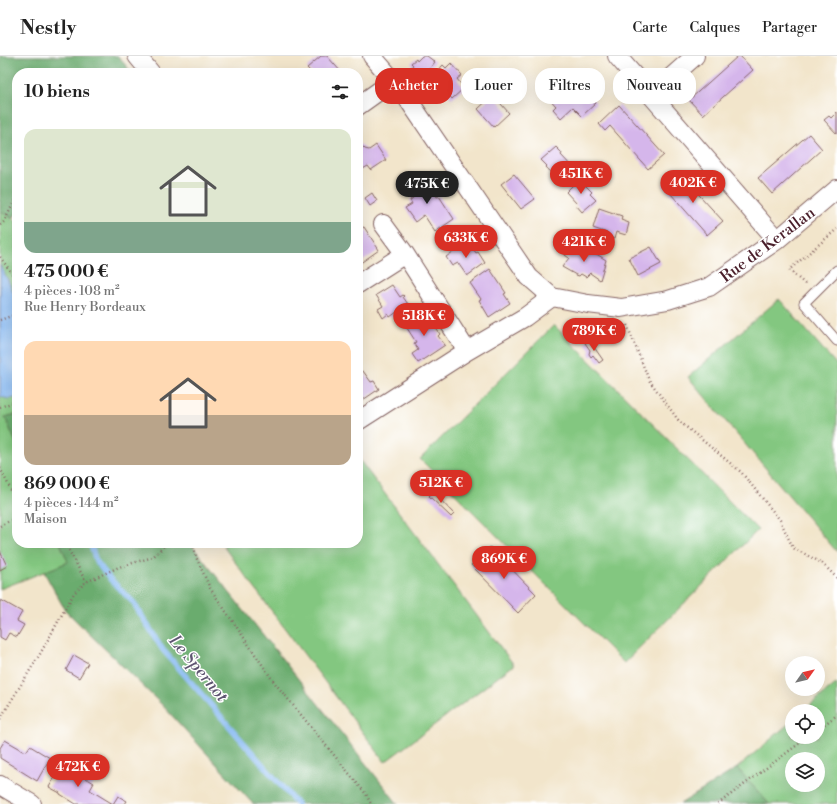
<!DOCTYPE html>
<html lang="fr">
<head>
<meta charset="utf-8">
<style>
	:root { --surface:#fff; --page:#f2f2f2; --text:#222; --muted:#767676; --line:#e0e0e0; --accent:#d93025 }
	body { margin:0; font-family:"Libre Bodoni",serif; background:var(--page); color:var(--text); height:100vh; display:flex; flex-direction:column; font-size:15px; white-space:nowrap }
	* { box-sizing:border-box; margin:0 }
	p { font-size:13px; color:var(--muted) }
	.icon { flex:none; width:22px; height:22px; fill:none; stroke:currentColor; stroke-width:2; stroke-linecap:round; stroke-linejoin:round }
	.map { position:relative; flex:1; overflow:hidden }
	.side { position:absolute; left:12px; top:12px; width:351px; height:480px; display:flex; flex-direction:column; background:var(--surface); border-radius:16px; box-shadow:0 4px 16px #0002 }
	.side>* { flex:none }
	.top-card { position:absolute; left:375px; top:12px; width:380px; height:36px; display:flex; gap:8px }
	.needle { width:26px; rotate:56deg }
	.buttons { position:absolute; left:785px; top:600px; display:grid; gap:8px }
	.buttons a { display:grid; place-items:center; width:40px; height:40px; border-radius:50%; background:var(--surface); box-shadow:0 4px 16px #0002; font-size:20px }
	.price { position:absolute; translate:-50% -34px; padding:0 9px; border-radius:14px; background:var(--accent); color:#fff; font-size:13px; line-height:26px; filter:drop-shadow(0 1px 2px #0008) }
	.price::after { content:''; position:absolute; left:50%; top:24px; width:12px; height:9px; margin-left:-6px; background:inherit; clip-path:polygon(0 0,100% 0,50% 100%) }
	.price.current { background:#222; color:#fff }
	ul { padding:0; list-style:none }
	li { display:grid; align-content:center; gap:8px; height:212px; padding:0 12px }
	li span { display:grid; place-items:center; height:124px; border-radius:12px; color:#555 }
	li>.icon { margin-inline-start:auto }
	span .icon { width:72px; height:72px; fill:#fffc; stroke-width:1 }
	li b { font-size:17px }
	h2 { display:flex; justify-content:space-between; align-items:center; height:48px; padding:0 12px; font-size:17px }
	.tag { padding:0 14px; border-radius:16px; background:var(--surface); box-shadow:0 4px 16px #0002; font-size:14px; line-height:36px }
	.tag.current { background:var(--accent); color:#fff }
	header { display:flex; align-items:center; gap:24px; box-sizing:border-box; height:56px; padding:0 20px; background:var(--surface); border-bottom:1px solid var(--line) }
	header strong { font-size:19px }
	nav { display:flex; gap:22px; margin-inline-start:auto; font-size:14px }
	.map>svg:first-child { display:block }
</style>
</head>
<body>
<header>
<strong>Nestly</strong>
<nav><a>Carte</a><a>Calques</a><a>Partager</a></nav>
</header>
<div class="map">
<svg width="837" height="748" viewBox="0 0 837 748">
	<rect width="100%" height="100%" fill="#fff"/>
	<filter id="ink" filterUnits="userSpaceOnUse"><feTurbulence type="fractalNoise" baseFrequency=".025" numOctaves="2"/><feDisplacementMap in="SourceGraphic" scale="8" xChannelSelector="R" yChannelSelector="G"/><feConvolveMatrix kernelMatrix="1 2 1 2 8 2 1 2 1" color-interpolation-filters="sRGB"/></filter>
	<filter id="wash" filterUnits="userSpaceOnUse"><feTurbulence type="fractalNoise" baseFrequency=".012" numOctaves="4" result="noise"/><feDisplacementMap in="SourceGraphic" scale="16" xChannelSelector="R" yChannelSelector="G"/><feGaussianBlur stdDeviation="0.9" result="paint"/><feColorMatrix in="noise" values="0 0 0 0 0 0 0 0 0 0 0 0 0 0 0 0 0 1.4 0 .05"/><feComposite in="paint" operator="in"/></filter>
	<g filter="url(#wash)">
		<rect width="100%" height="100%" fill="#f2e5cb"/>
		<path fill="#83c780" stroke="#667356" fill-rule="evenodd" d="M0,155L12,162L17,166V358L5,361L17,389V487H60L69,506L0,533Z
			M779,243L837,309V496L688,321Z
			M554,269L758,474L624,607L420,403Z
			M358,402L514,609L385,706L223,490L228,487H358Z
			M837,627V748H769L737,712L792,665V681H818V655H803ZM792,703H818V729H792Z"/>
		<path fill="#6aac6e" stroke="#5a664c" d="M0,0H118L132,17H17V158L12,162L0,155Z
			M17,358V389L5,361Z
			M60,487H190L398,748H253L163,650L65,554L44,516L68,506Z
			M737,712L769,748H680Z"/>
		<path fill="#84b8f2" stroke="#676c8e" d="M0,209L8,224L17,245V341C10,344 6,343 0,340Z"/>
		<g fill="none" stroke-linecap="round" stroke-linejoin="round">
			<path stroke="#84b8f2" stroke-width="5.5" d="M90,487L96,505L110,523L133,546L163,594L297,748"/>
		</g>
		<g id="blocks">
			<path fill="#d5b6eb" d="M321,0H327L342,17H312L307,12Z
				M422,0H427L435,6L416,29L406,18L413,9L411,7L416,3L417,5Z
				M738,0H740L753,14L703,59L689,44Z
				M451,7L462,19L457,23L464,32L452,43L433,20L443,9L446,12Z
				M564,21L582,41L587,36L596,47L582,60L573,51L561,62L553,53L556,50L545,38Z
				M493,39L509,57L494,71L478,53Z
				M619,49L664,99L648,113L610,70L605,75L599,68Z
				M837,56V78L824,64L829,60L831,62Z
				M809,78L822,93L772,138L758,122Z
				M360,88L365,93L369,94L376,89L386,104L371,114L368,110L361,114L358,110V89Z
				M556,91L562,97L561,99L574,113L560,126L546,111L547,110L541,104Z
				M678,116L723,165L707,179L663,129Z
				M514,118L535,143L521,153L501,128Z
				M405,121L414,131L423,123L429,132L430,131L437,141L439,140L454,163L435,176L424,159L415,166L405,152L412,148L410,144L413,142L409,135L408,137L400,129L404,125L403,123Z
				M579,123L592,136L590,138L596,144L582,156L576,149L577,148L566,136Z
				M372,137L377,145L370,150L365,142Z
				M599,152L622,160L621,164L629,167L626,179L616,176L614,183L606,180L607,177L593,172Z
				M358,167L361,172L364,171L379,194L359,208L358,206Z
				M468,185L476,197L478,196L485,207L467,220L458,207L452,210L446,201Z
				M582,189L606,204L600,224L590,217L586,221L581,218L579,220L576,219L562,211L569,202L565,199L571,190L578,195Z
				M651,191L661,208L638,220L629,202Z
				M490,213L506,237L504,238L510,247L489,261L479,244L481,243L470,227Z
				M392,229L400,241L403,239L404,240L403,241L408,248L390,261L388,258L383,262L378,253L383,250L376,239Z
				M424,256L440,278L438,280L445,289L418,307L412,298L418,294L414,287L416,286L405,269Z
				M589,284L603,304L599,307L593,299L591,301L589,298L590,294L585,287Z
				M363,315L371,326L374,325L379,333L360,346L358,344V318Z
				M433,436L454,458L451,461L429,440Z
				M490,491L536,538L518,557L471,509Z
				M0,495L7,510L0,514Z
				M1,544L22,556L17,565L24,569L17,581L9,577L5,584L0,581V574L1,572L0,571V547Z
				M74,599L88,607L79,622L66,614Z
				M5,684L26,696L30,690L50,702L37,725L0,702V692Z
				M63,708L94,727L90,734L113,748L118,740L127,745L125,748H76L60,738V737L49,731Z"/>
		</g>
	</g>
	<g filter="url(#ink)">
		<use href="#blocks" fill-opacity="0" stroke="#856463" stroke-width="1"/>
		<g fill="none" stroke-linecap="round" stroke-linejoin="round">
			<g stroke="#856463" stroke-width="11">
				<path id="lane" d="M837,214L804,247L837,285"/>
			</g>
			<g stroke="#856463" stroke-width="20">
				<path id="street" d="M137,0L151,17
					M372,0L403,36L529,221L552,241L588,248L621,252L668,244L709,231L777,184L837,133
					M617,0L777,184
					M651,39L695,0
					M358,50L393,25
					M383,168L405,198
					M358,228L405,198L467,295
					M358,365L467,295L525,261L552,241
					M0,729L32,748"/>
			</g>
			<path stroke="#856463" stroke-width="2.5" stroke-dasharray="1 3" stroke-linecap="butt" d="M0,169L4,166L17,140
				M0,201L14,220L17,230
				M805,228L789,214L837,173
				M0,264L17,258
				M627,269L649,324L679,365L741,416L780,464L793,492L822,507L837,522
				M0,351L17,345
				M0,412L17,446
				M0,470L17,461
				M65,487L86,526
				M193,487L196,501L210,532L274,626L366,738L371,748
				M0,663L40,598L74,537L86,526L119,511L153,501L167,487
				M818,673L837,659
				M718,748L808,681"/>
			<use href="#lane" stroke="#fff" stroke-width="9"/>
			<use href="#street" stroke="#fff" stroke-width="18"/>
		</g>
	</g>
	<g text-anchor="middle" stroke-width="3" stroke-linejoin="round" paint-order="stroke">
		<g font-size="16" fill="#4a1f2b" stroke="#fff">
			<text transform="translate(767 188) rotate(-37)" y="6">Rue de Kerallan</text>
		</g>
		<g font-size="17" font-style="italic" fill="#5e5571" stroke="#fff">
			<text transform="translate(199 612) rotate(50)" y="6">Le Spernot</text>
		</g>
	</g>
</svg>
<div class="buttons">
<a><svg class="needle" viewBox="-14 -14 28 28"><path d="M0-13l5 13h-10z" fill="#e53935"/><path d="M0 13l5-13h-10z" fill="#767676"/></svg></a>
<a><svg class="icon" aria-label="locate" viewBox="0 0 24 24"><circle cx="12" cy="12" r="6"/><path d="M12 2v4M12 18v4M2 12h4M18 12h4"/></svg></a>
<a><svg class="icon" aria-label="layers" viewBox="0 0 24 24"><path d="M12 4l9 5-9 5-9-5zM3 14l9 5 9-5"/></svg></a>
</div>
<b class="price" style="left:581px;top:139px">451K €</b>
<b class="price" style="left:693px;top:148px">402K €</b>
<b class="price current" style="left:427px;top:149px">475K €</b>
<b class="price" style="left:466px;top:203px">633K €</b>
<b class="price" style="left:584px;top:207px">421K €</b>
<b class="price" style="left:424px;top:281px">518K €</b>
<b class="price" style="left:594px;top:296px">789K €</b>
<b class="price" style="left:441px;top:448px">512K €</b>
<b class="price" style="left:504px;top:524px">869K €</b>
<b class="price" style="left:78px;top:732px">472K €</b>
<div class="top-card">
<a class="tag current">Acheter</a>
<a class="tag">Louer</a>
<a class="tag">Filtres</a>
<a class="tag">Nouveau</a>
</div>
<section class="side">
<h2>10 biens<svg class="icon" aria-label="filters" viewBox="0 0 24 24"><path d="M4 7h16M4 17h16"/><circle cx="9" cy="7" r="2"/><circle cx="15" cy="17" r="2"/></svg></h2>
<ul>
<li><span style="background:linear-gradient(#dfe7d0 75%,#7fa58c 0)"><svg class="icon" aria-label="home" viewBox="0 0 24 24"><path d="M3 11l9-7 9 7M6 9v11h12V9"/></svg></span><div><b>475 000 €</b><p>4 pièces · 108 m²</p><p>Rue Henry Bordeaux</p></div></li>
<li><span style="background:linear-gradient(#ffd9b3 60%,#b9a48a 0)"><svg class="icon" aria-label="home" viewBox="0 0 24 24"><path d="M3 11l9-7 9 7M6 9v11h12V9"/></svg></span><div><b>869 000 €</b><p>4 pièces · 144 m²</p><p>Maison</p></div></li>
</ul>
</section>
</div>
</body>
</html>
